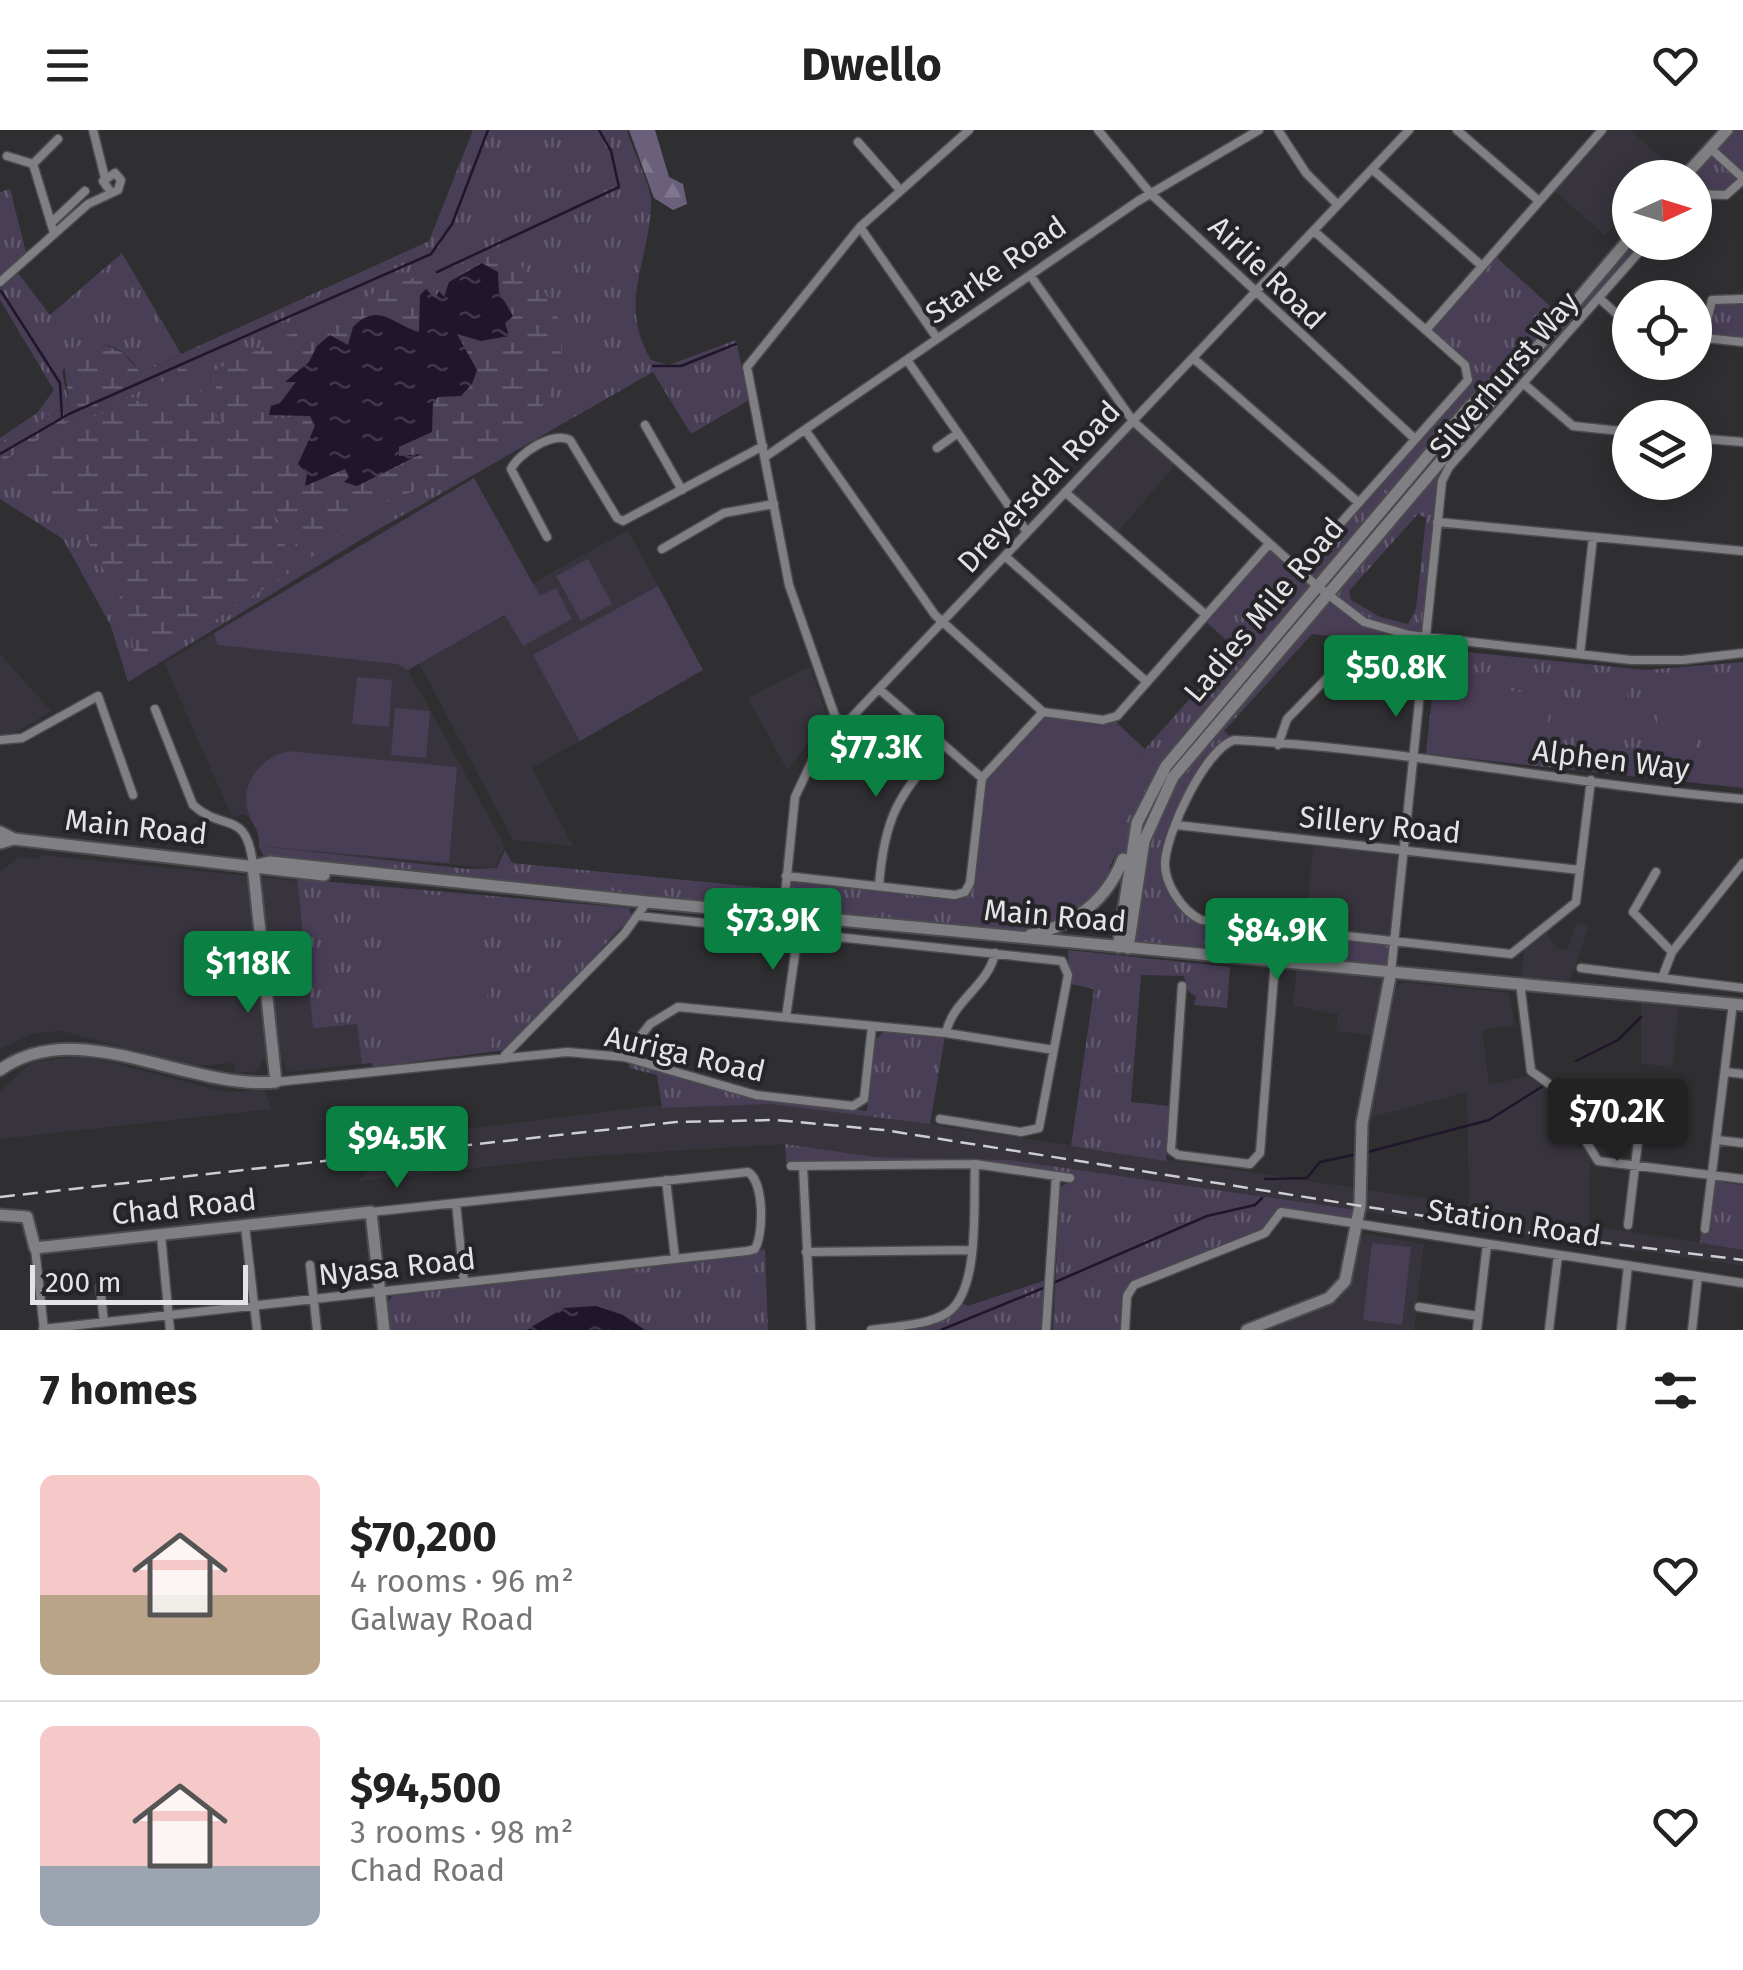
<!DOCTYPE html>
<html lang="en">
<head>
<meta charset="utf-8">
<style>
	:root { --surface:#fff; --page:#f2f2f2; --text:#222; --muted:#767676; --line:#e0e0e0; --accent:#0b8043 }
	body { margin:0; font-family:"Fira Sans",sans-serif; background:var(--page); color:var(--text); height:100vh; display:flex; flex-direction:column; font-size:38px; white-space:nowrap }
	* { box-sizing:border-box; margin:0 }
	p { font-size:32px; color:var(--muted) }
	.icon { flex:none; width:55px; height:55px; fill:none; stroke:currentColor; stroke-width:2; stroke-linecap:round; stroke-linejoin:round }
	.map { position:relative; height:1200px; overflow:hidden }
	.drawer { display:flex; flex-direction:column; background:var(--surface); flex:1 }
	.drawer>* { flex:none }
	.needle { width:65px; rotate:86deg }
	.buttons { position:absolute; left:1612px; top:30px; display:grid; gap:20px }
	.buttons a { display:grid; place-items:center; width:100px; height:100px; border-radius:50%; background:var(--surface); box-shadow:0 5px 25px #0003; font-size:50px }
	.scale { position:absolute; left:30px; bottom:25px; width:218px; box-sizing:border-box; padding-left:10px; border:5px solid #e4e3e5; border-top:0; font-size:28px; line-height:35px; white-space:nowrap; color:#e4e3e5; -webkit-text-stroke:8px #252427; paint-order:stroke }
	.price { position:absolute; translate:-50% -85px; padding:0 22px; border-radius:10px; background:var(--accent); color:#fff; font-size:32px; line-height:65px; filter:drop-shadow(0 2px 5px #0008) }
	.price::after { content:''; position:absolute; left:50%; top:60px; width:30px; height:22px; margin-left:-15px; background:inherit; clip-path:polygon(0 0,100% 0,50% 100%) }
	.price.selected { background:#222; color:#fff }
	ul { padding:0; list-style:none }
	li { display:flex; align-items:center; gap:30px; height:250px; padding:0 40px }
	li+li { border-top:2px solid var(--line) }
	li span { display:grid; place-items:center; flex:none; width:280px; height:200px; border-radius:15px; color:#555 }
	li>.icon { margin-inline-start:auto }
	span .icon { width:120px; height:120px; fill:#fffc; stroke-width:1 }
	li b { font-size:42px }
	h2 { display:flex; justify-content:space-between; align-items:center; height:120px; padding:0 40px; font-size:42px }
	header { display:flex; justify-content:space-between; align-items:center; height:130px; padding:0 40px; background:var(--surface); font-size:45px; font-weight:700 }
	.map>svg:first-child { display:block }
</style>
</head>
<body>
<header><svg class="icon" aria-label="menu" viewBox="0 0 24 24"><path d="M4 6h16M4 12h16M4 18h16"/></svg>Dwello<svg class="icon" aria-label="heart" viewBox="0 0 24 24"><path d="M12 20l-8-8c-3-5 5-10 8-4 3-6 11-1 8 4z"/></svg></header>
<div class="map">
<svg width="1743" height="1200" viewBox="0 0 1743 1200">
	<defs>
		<pattern id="grass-tufts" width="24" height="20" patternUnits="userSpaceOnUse" patternTransform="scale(2.5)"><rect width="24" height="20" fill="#483e56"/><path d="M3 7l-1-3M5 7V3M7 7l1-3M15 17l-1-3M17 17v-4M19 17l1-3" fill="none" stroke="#625a6e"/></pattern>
		<pattern id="forest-firs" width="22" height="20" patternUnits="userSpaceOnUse" patternTransform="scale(2.5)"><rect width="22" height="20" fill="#6b607b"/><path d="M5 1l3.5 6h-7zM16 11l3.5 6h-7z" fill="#80778e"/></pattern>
		<pattern id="wetland-marsh" width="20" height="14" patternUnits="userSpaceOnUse" patternTransform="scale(2.5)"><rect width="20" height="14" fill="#483e56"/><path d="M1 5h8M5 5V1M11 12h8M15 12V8" fill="none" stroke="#625a6e"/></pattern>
		<pattern id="water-ripples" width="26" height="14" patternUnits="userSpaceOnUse" patternTransform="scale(2.5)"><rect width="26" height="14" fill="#20162c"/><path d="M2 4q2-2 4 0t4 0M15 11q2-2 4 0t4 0" fill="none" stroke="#40384a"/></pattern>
	</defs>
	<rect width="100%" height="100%" fill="#2f2e31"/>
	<path fill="#38343d" d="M1602,0H1630L1668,33L1655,47L1630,48V76L1605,105L1551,58Z
		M1133,294L1176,334L1116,404L1068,363Z
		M628,400L703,540L532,638L573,716L513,710L419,533L539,467L533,453Z
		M214,503L217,515L397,534L408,540L505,716L495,738L260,719L259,702L250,688L244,684L232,687L164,533Z
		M0,524L51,581L11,606H0Z
		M810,536L828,589L787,640L748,568Z
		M1314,711L1401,720L1391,812L1304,803Z
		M41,725L297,751L313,897L358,893L362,934L287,942L282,928L263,930L258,941L236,943L234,933L194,936L61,901L34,903L0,919V742L19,727L40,729Z
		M1577,792L1589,796L1569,853L1521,849L1524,821L1547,803L1557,818L1567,821Z
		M1297,834L1391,842L1374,906L1336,901L1338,884L1293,876Z
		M1403,852L1509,863L1515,895L1482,900L1489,955L1526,946L1547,958L1581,1012L1576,1016L1584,1019L1590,1028L1589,1095L1743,1120V1136L1009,1030L876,1027L785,1014L576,1027L358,1051L399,1007L660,975L663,978L770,974L867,985L1469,1075L1467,962L1368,988L1396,857Z
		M1641,873L1679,877L1672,938L1641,933Z
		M74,923L225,962L265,960L271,979L0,1009V961L32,932L74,927Z
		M1366,1104L1424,1114L1414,1200H1266L1338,1171L1351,1153L1360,1108Z"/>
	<path fill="url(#grass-tufts)" fill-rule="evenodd" d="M473,0H627C632,20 652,56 651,73C650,133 617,171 651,230L669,235L736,210L749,270L691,304L653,242L365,407L128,552L111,496L63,409L0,369V332L62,295L186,241L180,225L141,243C125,219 106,208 79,216L62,242L69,274L0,315V308L37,283L54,260L0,170V159L18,143L50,185L122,123L181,224L429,111Z
		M1727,0H1743V50L1731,63L1695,64V48H1683Z
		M10,59L26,122L0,145V62Z
		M1630,112L1648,113L1445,343L1419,554L1410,546L1413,523L1405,515L1312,504L1224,601L1234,610C1206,625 1167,699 1165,732C1165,753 1183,772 1194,787L1391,812V842L1128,818L1134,763L1160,670L1527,226L1500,247L1181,616L1141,682L1120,737L1096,774L1030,805L783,785L786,746L955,765L967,759L982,648L1043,582L1113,588L1119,595L1108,597L1043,586L1111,741L1145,619L1235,518L1203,489L1269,414L1299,440L1465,255L1468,240L1426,200L1493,124L1562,187ZM1418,384L1426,388L1416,479L1408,494L1380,487L1351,470L1349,461Z
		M1743,169V212L1703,208L1708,174Z
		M1437,519L1646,540L1743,532V658L1426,624Z
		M259,716L468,739L497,738L505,720L512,733L776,759L780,763L772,779L263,725Z
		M297,749L629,778L632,786L506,920L373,937L372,933L362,934L357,894L313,898Z
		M1068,820L1230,837L1227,878L1194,875L1196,867L1186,859L1184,846L1141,845L1131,972L1170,976L1166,1031L1071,1016L1094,859L1070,854Z
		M885,901L945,907L930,994L770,974L662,978L657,945L629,938L630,932L638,934L745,967L867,981L874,911Z
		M785,1014L876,1027L1009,1030L1356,1080L1351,1089L1278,1079L1261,1101L1131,1153L1124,1165L1122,1200H1053L1060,1057L1070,1052V1044L964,1031L786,1032Z
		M1712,1051L1743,1055V1120L1700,1113L1701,1100H1712L1708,1095Z
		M765,1118L768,1200H390L387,1173L394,1163L755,1124Z
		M1046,1150L1043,1200H891L937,1192L961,1173L968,1176Z"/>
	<path fill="url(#forest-firs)" d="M629,0H655L669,47L683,54L687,74L673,80L654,68Z"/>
	<path fill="url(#wetland-marsh)" fill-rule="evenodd" d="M494,125L511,126C522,137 534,148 543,160C596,230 528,317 462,345C436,357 406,361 381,374C355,388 331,412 307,431L271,381L295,439L146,534L134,524L128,482L74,388L27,362L18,343C54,289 135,274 194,252L233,312L211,242L395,153ZM470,138L500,152L499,162L513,186L497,207L457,204L477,240L450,270L438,267L433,273L434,294L415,311L399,317L398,326H415L411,331L357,356L345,352L349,347L345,339L305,355L301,320L315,306L310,286L274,288L311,225L352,212L353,197L419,203L418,188L426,160L436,169L444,167L449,152Z
		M97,211L123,223L141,243L181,225L187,241L62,295L0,333V315L69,274L64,231L82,213Z"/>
	<path fill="#483e56" d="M474,348L540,466L556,458L572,489L523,516L505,485L408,540L397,534L217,515L214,503Z
		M588,429L612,474L581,491L556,446Z
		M658,456L703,540L580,611L533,525Z
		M1586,543L1629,547L1620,639L1577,634Z
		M357,547L392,550L389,597L352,594Z
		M1662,552L1702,556L1698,597L1657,592Z
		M1442,554L1551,565L1543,632L1435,621Z
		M1708,565L1743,569L1740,649L1701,644Z
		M395,578L430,581L426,628L391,625Z
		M1043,586L1107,597L1119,595L1145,619C1130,673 1118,776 1051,789C1029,794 996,784 973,781L986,650Z
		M1657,602L1696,606L1692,646L1653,642Z
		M288,621L457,637L449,733L259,716C260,701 254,698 249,685C238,655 260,628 288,621Z
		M379,760L478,769L492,914L488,918L394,929Z
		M1372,1113L1411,1117L1402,1195L1363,1190Z"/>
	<path fill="url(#water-ripples)" d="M482,133L498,142L499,162L513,186L505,193L509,206L481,211L457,204L477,240L472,254L461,266L438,267L433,273L432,302L399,317V326L421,324L357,356L344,352L349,347L345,339L305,356L307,344L298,334L315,296L310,286L269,285L271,276L280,273L296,252H285L309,232L317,216L330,205L348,215L353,197C378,171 392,194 419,202L420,165L426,159L435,168L439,161L444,167L449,152Z
		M596,1176L623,1185L645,1200H526L564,1178Z"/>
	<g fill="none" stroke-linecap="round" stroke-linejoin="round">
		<path stroke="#20162c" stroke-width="2.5" d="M437,142L619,57L611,21L599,0
			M1,161L60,253L62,287
			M653,236H681L736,214
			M0,324L69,284L431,124L452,94L488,0
			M1576,931L1618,910L1641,887
			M1364,1023L1489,990L1543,956
			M1265,1049L1307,1048L1320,1032L1353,1025
			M1053,1153L1207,1086L1255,1075L1262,1068
			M941,1200L1046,1157"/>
		<g stroke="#4c4b4e" stroke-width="11">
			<path id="street" d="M93,0L105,48
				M1098,0L1151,64L1415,309
				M1278,0L1306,43L1338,75
				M1457,0L1539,71
				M858,12L900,60
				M1710,18L1743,48
				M7,26L33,34
				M33,34L54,103
				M33,34L58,9
				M1372,39L1482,136
				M1695,64L1726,65L1743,50
				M51,93L85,61
				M860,97L937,208
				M1030,145L1133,291L1317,456L1364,492L1409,505L1631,530H1683L1743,523
				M0,152L88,74L118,60L121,50L115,43L103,51L110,61
				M1599,168L1630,196
				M1426,200L1602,0
				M1695,207L1743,212
				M1703,208L1712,170L1743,169
				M1193,228L1359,373
				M907,230L1027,402
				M1524,254L1573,296L1630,302
				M645,295L682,360
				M806,301L935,485L1043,582
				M1695,308L1743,312
				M937,318L958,303
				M765,327L1138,71L1259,0
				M1065,362L1206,485
				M1437,392L1743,421
				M547,407L511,339C519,323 553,301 570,310L617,388L623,391L763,316
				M662,419L724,383L774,374
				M1005,426L1147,552
				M1299,440L1468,250L1465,235L1314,101
				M1580,524L1593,407
				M879,559L982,648
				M155,579L193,675C224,703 247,678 253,736
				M842,596L835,586L789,455L747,237L860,97L969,0
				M0,610L22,608L98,566L133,665
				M1278,615L1287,589L1328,547L1419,554
				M1591,650L1576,772L1511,824L1201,790C1182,781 1164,753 1165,732C1167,701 1205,620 1234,610C1405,619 1573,655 1743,669
				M1176,695L1580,740
				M1656,742L1633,782L1672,822
				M786,746L955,765L965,762L970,753L982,648L1043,582L1103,590L1117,586L1269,414
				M879,756C884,688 898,665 943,616
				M783,785L795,667L814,627L1409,0
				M639,786L1062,831L1068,845L1039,998L1021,1002L940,989
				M1581,838L1743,858
				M1391,842L1442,351L1449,337L1648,112
				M1662,848L1672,822L1743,733
				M1520,853L1531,941L1552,956L1598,1031L1743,1049
				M1182,856L1171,1020L1178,1025L1250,1034L1260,1023L1275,832
				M786,887L798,803
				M946,903C952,871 989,855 995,823
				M505,925L624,804L647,772
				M624,927L650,894L678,877L946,903L1054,920
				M1726,942L1743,944
				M276,952L567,922L624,927L756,965L853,976L864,969L872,896
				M1717,1010L1743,1013
				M791,1036L975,1034L1070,1048
				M803,1036L811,1200
				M666,1050L675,1128
				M456,1073L464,1152
				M1628,1095L1642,978
				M245,1096L257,1200
				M1705,1099L1733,873
				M161,1105L170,1200
				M35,1118L44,1200
				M806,1122L971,1120
				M310,1135L317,1200
				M100,1157L104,1192
				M1419,1177L1478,1186
				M43,1199L747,1121L755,1119C764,1102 764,1052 748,1042L371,1082
				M871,1200C894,1196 926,1196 947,1183C981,1161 973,1072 975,1034
				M1046,1200L1056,1046
				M1125,1200L1127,1166L1134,1155L1265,1103L1281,1082L1743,1153
				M1477,1200L1487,1114
				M1549,1200L1558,1125
				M1621,1200L1628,1136
				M1692,1200L1698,1146"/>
		</g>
		<g stroke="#4c4b4e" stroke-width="15">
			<path id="secondary" d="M1683,48L1727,0
				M0,702L14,709
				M0,713L14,709L324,745
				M253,736L270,732L647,772L1743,875
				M1030,805C1074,795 1106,772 1123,729
				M1118,817L1137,693L1166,636L1469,277L1510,239
				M1128,818L1144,711L1173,647L1630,108
				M0,940C78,884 186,960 276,952L253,736
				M0,1085L27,1087L35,1118L371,1082L384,1200
				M1247,1200L1329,1168L1345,1151L1360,1076L1362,993L1391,842"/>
		</g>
		<use href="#street" stroke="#807f83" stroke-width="8"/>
		<use href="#secondary" stroke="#807f83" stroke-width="11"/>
		<path stroke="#cecdcf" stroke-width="2.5" stroke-dasharray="15 8" stroke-linecap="butt" d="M0,1067L676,992L776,990L884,1000L1550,1106L1743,1130"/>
	</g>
	<g text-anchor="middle" stroke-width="8" stroke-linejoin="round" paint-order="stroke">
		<g font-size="30" fill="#e4e3e5" stroke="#252427">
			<text transform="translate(996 140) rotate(-35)" y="10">Starke Road</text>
			<text transform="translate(1267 143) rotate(44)" y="10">Airlie Road</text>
			<text transform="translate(1504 245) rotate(-49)" y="10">Silverhurst Way</text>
			<text transform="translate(1039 357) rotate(-47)" y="10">Dreyersdal Road</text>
			<text transform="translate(1264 480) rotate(-50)" y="10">Ladies Mile Road</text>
			<text transform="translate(1611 630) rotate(7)" y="10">Alphen Way</text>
			<text transform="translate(1380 695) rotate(6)" y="10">Sillery Road</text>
			<text transform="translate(136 697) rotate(6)" y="10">Main Road</text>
			<text transform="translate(1055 786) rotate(5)" y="10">Main Road</text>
			<text transform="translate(685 924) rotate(13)" y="10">Auriga Road</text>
			<text transform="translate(184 1077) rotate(-6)" y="10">Chad Road</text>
			<text transform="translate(1514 1093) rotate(9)" y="10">Station Road</text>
			<text transform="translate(397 1137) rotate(-6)" y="10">Nyasa Road</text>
		</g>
	</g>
</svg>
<div class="buttons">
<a><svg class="needle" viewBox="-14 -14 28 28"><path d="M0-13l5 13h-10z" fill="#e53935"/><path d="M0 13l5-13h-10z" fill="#767676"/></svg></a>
<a><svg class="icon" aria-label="locate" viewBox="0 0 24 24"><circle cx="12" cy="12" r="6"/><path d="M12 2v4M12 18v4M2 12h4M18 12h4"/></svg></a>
<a><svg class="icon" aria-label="layers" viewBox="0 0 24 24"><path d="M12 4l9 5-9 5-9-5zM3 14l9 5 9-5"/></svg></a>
</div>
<div class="scale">200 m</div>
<b class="price" style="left:1396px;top:590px">$50.8K</b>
<b class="price" style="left:876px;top:670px">$77.3K</b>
<b class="price" style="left:773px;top:843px">$73.9K</b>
<b class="price" style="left:1277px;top:853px">$84.9K</b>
<b class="price" style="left:248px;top:886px">$118K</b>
<b class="price selected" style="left:1617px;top:1034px">$70.2K</b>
<b class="price" style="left:397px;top:1061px">$94.5K</b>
</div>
<section class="drawer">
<h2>7 homes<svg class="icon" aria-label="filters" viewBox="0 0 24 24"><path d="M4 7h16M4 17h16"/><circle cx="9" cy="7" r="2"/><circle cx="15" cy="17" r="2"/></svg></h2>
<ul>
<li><span style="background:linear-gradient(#f6c9c9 60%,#b9a48a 0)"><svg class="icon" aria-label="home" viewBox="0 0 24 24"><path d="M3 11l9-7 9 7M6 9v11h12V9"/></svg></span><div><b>$70,200</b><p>4 rooms · 96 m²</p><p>Galway Road</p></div><svg class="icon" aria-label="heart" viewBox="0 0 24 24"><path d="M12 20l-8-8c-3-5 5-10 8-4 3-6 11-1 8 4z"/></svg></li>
<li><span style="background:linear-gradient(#f6c9c9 70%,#9aa5b1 0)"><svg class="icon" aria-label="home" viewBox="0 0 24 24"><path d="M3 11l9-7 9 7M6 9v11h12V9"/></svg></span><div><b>$94,500</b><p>3 rooms · 98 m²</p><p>Chad Road</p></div><svg class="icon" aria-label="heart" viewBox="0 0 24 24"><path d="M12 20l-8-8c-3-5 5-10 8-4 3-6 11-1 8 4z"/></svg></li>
</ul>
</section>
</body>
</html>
